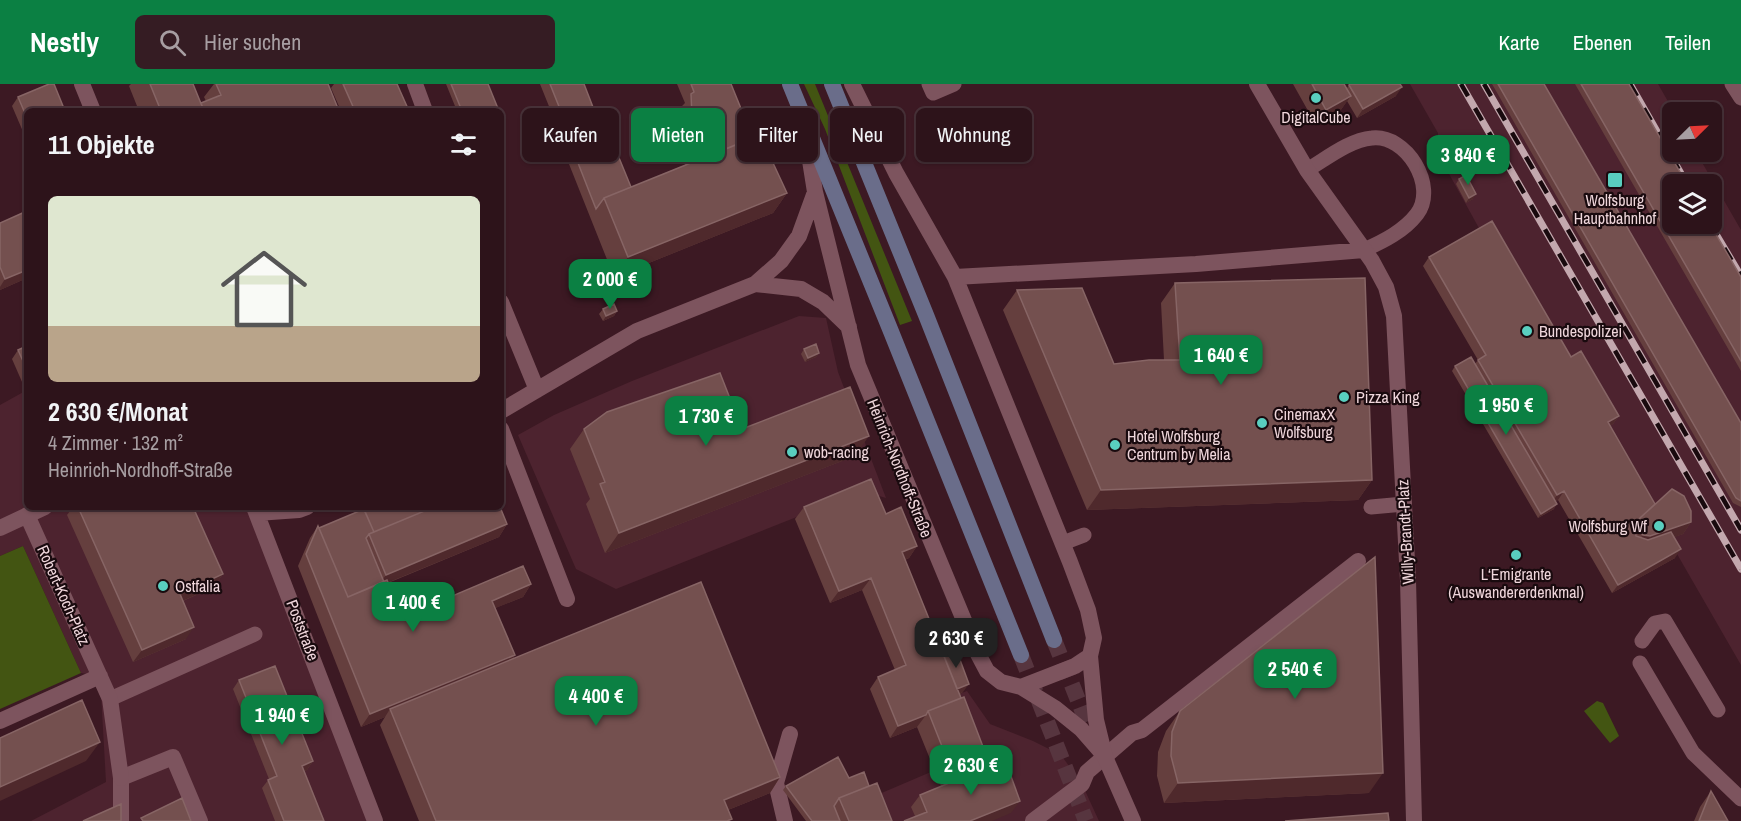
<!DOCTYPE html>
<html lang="de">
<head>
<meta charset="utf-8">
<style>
	:root { --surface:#2d131a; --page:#351c23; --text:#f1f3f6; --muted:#a79ea2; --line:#483239; --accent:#0b8043 }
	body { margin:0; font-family:"Archivo Narrow",sans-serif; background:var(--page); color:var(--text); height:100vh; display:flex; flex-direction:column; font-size:22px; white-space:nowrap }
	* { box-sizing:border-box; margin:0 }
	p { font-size:20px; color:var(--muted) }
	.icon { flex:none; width:33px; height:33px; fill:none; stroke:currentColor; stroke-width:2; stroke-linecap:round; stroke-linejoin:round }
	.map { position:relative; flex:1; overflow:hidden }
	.sheet { position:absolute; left:24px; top:24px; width:480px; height:402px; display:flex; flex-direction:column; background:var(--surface); border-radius:9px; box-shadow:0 2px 4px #0004,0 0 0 2px var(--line) }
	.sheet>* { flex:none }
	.guide { position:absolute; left:522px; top:24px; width:570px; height:54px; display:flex; gap:12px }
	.needle { width:39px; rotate:66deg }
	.fabs { position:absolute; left:1662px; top:18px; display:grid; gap:12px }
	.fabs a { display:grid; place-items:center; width:60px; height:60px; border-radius:9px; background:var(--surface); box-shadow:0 2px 4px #0004,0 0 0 2px var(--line); font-size:30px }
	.price { position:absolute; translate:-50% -51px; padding:0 14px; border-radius:12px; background:var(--accent); color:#fff; font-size:20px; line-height:39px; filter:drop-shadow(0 2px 3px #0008) }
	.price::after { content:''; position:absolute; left:50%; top:36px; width:18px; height:14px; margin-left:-9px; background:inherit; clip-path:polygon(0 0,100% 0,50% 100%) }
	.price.active { background:#222; color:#fff }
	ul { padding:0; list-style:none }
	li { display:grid; align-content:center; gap:12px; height:318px; padding:0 24px }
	li span { display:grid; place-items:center; height:186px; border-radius:9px; color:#555 }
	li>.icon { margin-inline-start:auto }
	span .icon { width:108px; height:108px; fill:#fffc; stroke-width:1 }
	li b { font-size:26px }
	h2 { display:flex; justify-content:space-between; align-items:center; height:72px; padding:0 24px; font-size:26px }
	.pill { padding:0 21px; border-radius:9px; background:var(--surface); box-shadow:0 2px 4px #0004,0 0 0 2px var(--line); font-size:21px; line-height:54px }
	.pill.active { background:var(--accent); color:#fff }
	header { display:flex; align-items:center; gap:36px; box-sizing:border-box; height:84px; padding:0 30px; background:var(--accent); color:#fff }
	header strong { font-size:28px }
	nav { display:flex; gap:33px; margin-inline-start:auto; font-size:21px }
	.search { width:420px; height:54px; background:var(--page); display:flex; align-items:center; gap:15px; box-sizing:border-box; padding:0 21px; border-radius:9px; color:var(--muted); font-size:22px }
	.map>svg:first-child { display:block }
</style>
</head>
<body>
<header>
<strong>Nestly</strong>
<div class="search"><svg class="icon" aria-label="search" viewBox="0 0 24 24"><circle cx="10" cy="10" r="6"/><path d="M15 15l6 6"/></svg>Hier suchen</div>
<nav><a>Karte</a><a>Ebenen</a><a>Teilen</a></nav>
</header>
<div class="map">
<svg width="1741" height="737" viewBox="0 0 1741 737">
	<rect width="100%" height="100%" fill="#3c1923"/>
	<path fill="#4d232f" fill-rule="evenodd" d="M1410,0H1658L1674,28L1672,68H1696L1741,146V581L1605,345L1612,340L1568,280L1480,146L1437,68L1438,49ZM1672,100H1712V140H1672Z
		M799,232L826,234L838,288L886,414L862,407L616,505L576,485L518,351L554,331L632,297Z
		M27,306V423H253L376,737H31L106,698L100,592L81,589L23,462L0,472V321Z
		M967,607L990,640L1033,657L1061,671L1082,700L1099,737H816L973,670L947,615Z"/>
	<path fill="#435512" d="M804,0H815L912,237L900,241L825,45Z
		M23,462L81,589L0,625V472Z
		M1597,617L1603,619L1619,652L1610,659L1584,627Z"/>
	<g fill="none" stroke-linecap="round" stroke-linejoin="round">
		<path stroke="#57353f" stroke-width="16" stroke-dasharray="16 8" stroke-linecap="butt" d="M1054,556L1096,661
			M1021,571L1086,737"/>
		<path stroke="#7d545e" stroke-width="15" d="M929,0L933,9L954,0
			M1732,0L1741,14
			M1307,86C1326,75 1349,56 1372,54C1406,50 1438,102 1417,130C1404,147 1384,157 1364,166
			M1371,423L1404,420
			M1063,459L1084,451
			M1642,557L1655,539L1665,537L1718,626
			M1640,579L1693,669L1741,715
			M110,615L255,550"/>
		<path stroke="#7d545e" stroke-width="16" d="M121,737V694L173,673L200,737
			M785,737L776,699L790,650
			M1033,737L1082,700L1087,688L1132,649L1142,646L1358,477"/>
		<path stroke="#7d545e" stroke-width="16" d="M82,0L93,27
			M415,0L425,27
			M852,0L896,89L955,193L1070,478L1088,526L1094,554L1090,572L1096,636L1105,673L1133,737
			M1257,0L1307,86L1372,177L1386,203L1394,232L1408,496L1414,737
			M805,45L815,108L858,281L978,570L987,587L1001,598L1021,603L1055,624L1081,645L1102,669
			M955,193L1196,180L1364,166
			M755,200L801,205L823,218L849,243
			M501,218L537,306
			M501,327L637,247L755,200L781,177L799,152L815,108
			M501,345L567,515
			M254,423L375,737
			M257,429L299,426L307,423
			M27,431L110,615L121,694
			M0,444L45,423
			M1021,603L1075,582L1090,572
			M0,637L100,592"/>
		<path stroke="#6a6d8a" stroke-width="16" d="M790,0L890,245L1021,571
			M832,0L926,231L1054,556"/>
		<g stroke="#c3a8ae" stroke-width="7">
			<path id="rail" d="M1461,0L1741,485
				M1484,0L1741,446
				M1630,0L1687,100
				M1710,140L1741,192"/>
		</g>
		<use href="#rail" stroke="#190a0e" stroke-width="4.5" stroke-dasharray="14" stroke-linecap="butt"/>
	</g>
	<path fill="#653f3e" d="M131,0H193L201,19L206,17L204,13L214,0H328L339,27H139L129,2Z
		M334,0H397L409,27H341L331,4Z
		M446,0H488L499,27H457Z
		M540,0H584L603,49L631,103L685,81L682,22L685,19L677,0H731L753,54L787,109L773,129L614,193L565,70L567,67Z
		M1293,0H1344L1347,4L1349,1L1396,12L1357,34L1347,17L1340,27L1316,41Z
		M1492,0H1544L1741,339V423L1733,419Z
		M1575,0H1629L1741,193V287Z
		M18,13L27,27V57L12,22Z
		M1459,95L1473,115L1466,119L1456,100Z
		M0,139L27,194L0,206Z
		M1429,173L1571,273L1619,332L1613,340L1610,342L1655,420L1691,438L1683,450L1674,453L1675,474L1612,509L1558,416L1555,417L1554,425L1538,434L1452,287L1455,282L1475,280L1478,276L1423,182Z
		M1175,199L1372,396L1358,416L1087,426L1003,226L1017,206L1114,280L1164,276L1161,219Z
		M603,225L617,227L614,232L603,237L599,230Z
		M27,262V306L26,307L12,275L18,266Z
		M804,265L819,269L816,273L805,278L801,270Z
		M584,345H742L855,372L605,469L586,420L590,415L570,365Z
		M73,423H140L141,425L223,490L214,503L183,517L186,555L133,578L67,431Z
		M804,423L886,430L917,462L909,474L905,476L943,570L963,608L960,610L990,681L988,683L1011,729L915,732L911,723L920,711L941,702L917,643L890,654L870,605L878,593L895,586L862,506L830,519L795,435Z
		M365,428L507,440L499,453L388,499L403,533L531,500L523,513L495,524L515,571L512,576L780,693L770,709L728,726L730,737H419L380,641L385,633L361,643L298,482L310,454L318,442L319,444Z
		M239,596L313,677L307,686L304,687L324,737H275L262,704L269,695L233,605Z
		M1180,627L1369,709L1164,719L1157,692L1158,668L1166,647Z
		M849,694L869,702L892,737H806L783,706L786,702Z
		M1711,707L1728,737H1694L1700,723Z"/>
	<path fill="#4f292c" d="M1402,3L1396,12L1357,34L1363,25Z
		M1351,12L1340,27L1316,41L1326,26Z
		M787,109L773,129L614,193L628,173Z
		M1476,110L1473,115L1466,119L1469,114Z
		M27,186V194L0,206V203L5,195Z
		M617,227L614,232L603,237L606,232Z
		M819,269L816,273L805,278L808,274Z
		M1619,332L1613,340L1602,347L1608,338Z
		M869,352L855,372L605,469L619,449Z
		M1372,396L1358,416L1087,426L1101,406Z
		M1564,407L1558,416L1551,420L1557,411Z
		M1557,420L1554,425L1538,434L1541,430Z
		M1691,438L1683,450L1642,465L1634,463L1643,451Z
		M507,440L499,453L377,503L386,491Z
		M917,462L909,474L893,481L902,468Z
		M1681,465L1675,474L1612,509L1618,501Z
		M223,490L214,503L171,522L180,510Z
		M871,494L862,506L830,519L839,507Z
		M531,500L523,513L483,529L492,517Z
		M194,543L186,555L133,578L142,566Z
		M515,571L506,584L390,625L385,633L361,643L370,630Z
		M969,600L963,608L948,615L954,606Z
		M926,631L917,643L890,654L898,642Z
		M100,658L86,677L0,717V703Z
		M313,677L307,686L296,691L302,682Z
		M990,681L979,696L944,710L955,695Z
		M1383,689L1369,709L1164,719L1178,699Z
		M780,693L770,709L713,732L724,716Z
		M1020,717L1011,729L992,737H970Z"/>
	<path fill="#74504f" stroke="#876565" stroke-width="1.5" d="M49,0H54L65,27H27V34L18,13Z
		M150,0H193L204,27H161Z
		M216,0H328L339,27H204L201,19L221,11Z
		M343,0H397L409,27H355Z
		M451,0H488L499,27H462Z
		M550,0H584L603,49L608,47L631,103L604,114L596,125L571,61L574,60Z
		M691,0H731L753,54L694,78L691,10L694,8Z
		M1312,0H1344L1351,12L1326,26Z
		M1350,0H1400L1402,3L1363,25L1349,1Z
		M1498,0H1544L1741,339V417L1736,414Z
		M1581,0H1629L1687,100H1672V140H1710L1741,193V277Z
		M760,51L787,109L628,173L604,114Z
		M1466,91L1476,110L1469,114L1459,95Z
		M27,127V186L5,195L0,183V139Z
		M1492,137L1571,273L1581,267L1619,332L1608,338L1655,420L1640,434L1635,440L1634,443L1636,452L1648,456L1671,448L1681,465L1618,501L1564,407L1557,411L1478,276L1486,271L1429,173Z
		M1365,194L1372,396L1101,406L1017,206L1082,204L1114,280L1149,276H1180L1175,199Z
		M614,220L617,227L606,232L603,225Z
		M816,260L819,269L808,274L804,265Z
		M27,262V286L18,266Z
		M1471,273L1557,420L1541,430L1455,282Z
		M720,289L742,345L850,303L869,352L619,449L600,400L605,398L584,345L607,328Z
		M871,395L886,430L901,423L917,462L902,468L961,614L928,627L926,631L898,642L878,593L906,581L871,494L839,507L804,423Z
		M1672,405L1684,412L1691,427V438L1650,452L1643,451L1637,444L1636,439L1640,434Z
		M78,423H140L141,425L144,423H193L223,490L180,510L194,543L142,566Z
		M377,423H434L374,448L365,428Z
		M434,423H500L507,440L386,491L369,450Z
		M364,425L374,448L369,450L366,454L384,498L348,513L319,444Z
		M318,442L348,513L387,496L403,533L523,482L531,500L492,517L515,571L370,630L306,470Z
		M1375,473L1383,689L1178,699L1171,672L1172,648L1180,627Z
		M701,498L780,693L724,716L732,735L727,737H436L390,625Z
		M956,565L969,600L957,605L943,570Z
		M275,582L313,677L302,682L324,737H284L268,696L277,692L239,596Z
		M964,613L990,681L955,695L928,627Z
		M82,616L100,658L0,703V654Z
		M838,673L849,694L864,688L869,702L839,714L834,722L840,737H812L786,702Z
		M1005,676L1020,717L970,737H904L927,728L920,711Z
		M877,699L892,737H849L839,714Z
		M1711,707L1728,737H1699Z
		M182,714L191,737H143L141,734Z
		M121,720V737H83Z
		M1388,729L1389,737H1285Z"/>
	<g fill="#59cebf" stroke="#190a0e" stroke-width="2">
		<circle cx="1316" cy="14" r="6"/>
		<rect x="1607" y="88" width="16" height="16" rx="3"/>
		<circle cx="1527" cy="247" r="6"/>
		<circle cx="1344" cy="313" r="6"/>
		<circle cx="1262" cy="339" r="6"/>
		<circle cx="1115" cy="361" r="6"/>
		<circle cx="792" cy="368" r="6"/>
		<circle cx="1659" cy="442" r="6"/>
		<circle cx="1516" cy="471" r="6"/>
		<circle cx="163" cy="502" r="6"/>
	</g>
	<g text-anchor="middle" stroke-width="4.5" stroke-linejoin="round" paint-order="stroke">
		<g font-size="16" fill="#efd6db" stroke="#190a0e" text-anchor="start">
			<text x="1316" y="39" text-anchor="middle">DigitalCube</text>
			<text x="1615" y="122" text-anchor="middle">Wolfsburg<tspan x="1615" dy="18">Hauptbahnhof</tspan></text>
			<text x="1539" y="253">Bundespolizei</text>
			<text x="1356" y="319">Pizza King</text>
			<text x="1274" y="336">CinemaxX<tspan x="1274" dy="18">Wolfsburg</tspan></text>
			<text x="1127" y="358">Hotel Wolfsburg<tspan x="1127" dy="18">Centrum by Melia</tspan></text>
			<text x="804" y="374">wob-racing</text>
			<text x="1647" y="448" text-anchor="end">Wolfsburg Wf</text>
			<text x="1516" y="496" text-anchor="middle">L‘Emigrante<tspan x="1516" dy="18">(Auswandererdenkmal)</tspan></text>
			<text x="175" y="508">Ostfalia</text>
		</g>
		<g font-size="16" fill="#efd6db" stroke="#190a0e">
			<text transform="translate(900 384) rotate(68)" y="6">Heinrich-Nordhoff-Straße</text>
			<text transform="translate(1405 448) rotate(-93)" y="6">Willy-Brandt-Platz</text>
			<text transform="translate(64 511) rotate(66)" y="6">Robert-Koch-Platz</text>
			<text transform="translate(303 546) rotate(69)" y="6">Poststraße</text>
		</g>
	</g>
</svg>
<div class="fabs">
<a><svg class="needle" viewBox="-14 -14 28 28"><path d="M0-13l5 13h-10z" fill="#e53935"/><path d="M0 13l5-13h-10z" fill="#a79ea2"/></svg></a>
<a><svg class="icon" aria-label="layers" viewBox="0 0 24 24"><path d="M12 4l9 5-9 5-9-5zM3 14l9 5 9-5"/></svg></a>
</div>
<b class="price" style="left:1468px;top:102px">3 840 €</b>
<b class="price" style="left:610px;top:226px">2 000 €</b>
<b class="price" style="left:1221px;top:302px">1 640 €</b>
<b class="price" style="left:1506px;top:352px">1 950 €</b>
<b class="price" style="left:706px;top:363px">1 730 €</b>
<b class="price" style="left:413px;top:549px">1 400 €</b>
<b class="price active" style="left:956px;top:585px">2 630 €</b>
<b class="price" style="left:1295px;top:616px">2 540 €</b>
<b class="price" style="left:596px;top:643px">4 400 €</b>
<b class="price" style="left:282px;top:662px">1 940 €</b>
<b class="price" style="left:971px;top:712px">2 630 €</b>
<div class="guide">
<a class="pill">Kaufen</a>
<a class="pill active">Mieten</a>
<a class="pill">Filter</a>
<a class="pill">Neu</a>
<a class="pill">Wohnung</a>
</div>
<section class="sheet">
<h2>11 Objekte<svg class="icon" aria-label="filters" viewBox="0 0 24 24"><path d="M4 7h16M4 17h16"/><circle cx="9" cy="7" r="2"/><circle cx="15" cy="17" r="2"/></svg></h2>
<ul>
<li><span style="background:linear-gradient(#dfe7d0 70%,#b9a48a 0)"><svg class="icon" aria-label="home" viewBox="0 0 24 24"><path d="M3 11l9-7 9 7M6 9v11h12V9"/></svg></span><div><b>2 630 €/Monat</b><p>4 Zimmer · 132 m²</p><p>Heinrich-Nordhoff-Straße</p></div></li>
</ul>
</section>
</div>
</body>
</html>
